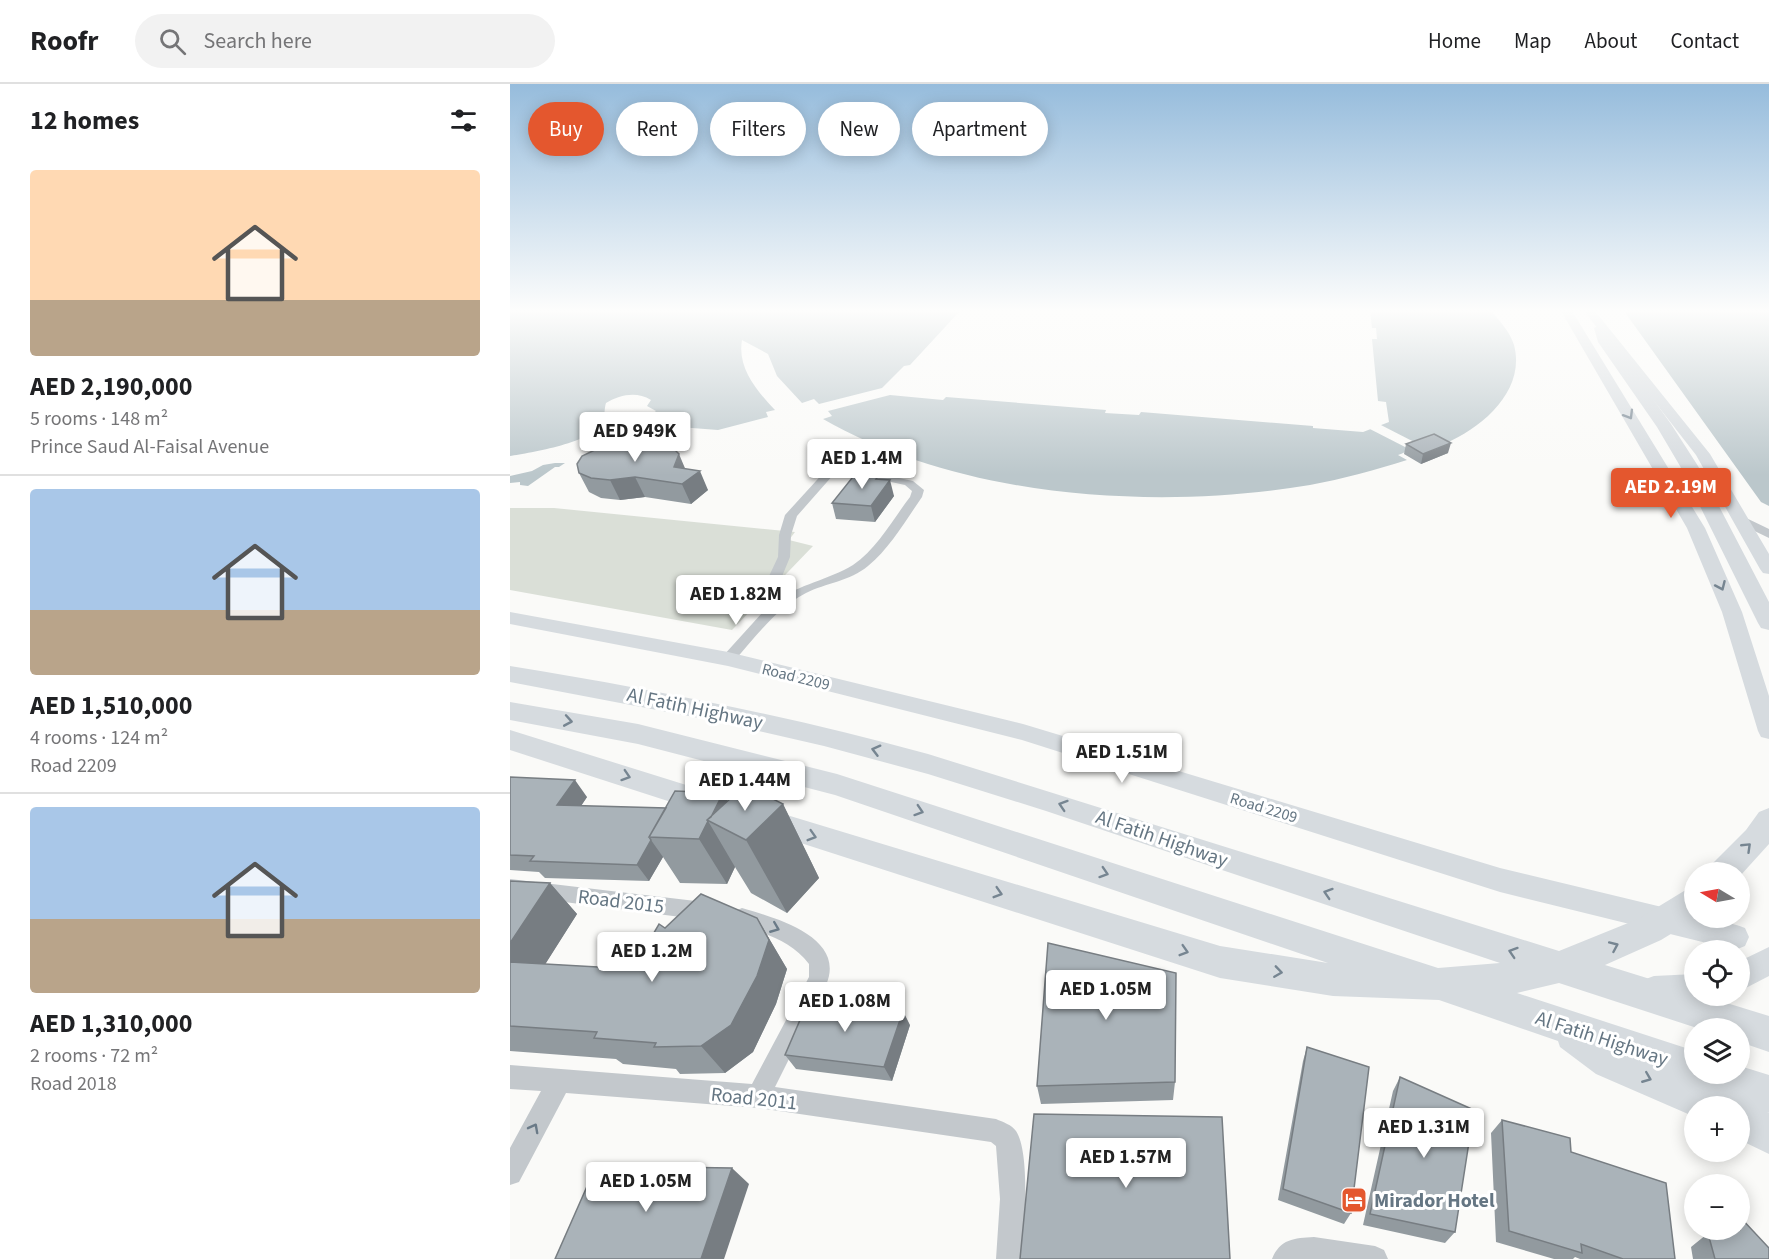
<!DOCTYPE html>
<html lang="en">
<head>
<meta charset="utf-8">
<style>
	:root { --surface:#fff; --page:#f2f2f2; --text:#202124; --muted:#757577; --line:#e0e0e0; --accent:#e4572e }
	body { margin:0; font-family:"Source Sans 3",sans-serif; background:var(--page); color:var(--text); height:100vh; display:flex; flex-direction:column; font-size:22px; white-space:nowrap }
	* { box-sizing:border-box; margin:0 }
	p { font-size:20px; color:var(--muted) }
	.icon { flex:none; width:33px; height:33px; fill:none; stroke:currentColor; stroke-width:2; stroke-linecap:round; stroke-linejoin:round }
	.map { position:relative; flex:1; overflow:hidden }
	.drawer { display:flex; flex-direction:column; background:var(--surface); width:510px }
	.drawer>* { flex:none }
	.banner { position:absolute; left:18px; top:18px; width:570px; height:54px; display:flex; gap:12px }
	.needle { width:39px; rotate:280deg }
	.tools { position:absolute; left:1174px; top:778px; display:grid; gap:12px }
	.tools a { display:grid; place-items:center; width:66px; height:66px; border-radius:50%; background:var(--surface); box-shadow:0 3px 15px #0003; font-size:30px }
	.price { position:absolute; translate:-50% -51px; padding:0 14px; border-radius:6px; background:#fff; color:#222; font-size:20px; line-height:39px; filter:drop-shadow(0 2px 3px #0008) }
	.price::after { content:''; position:absolute; left:50%; top:36px; width:18px; height:14px; margin-left:-9px; background:inherit; clip-path:polygon(0 0,100% 0,50% 100%) }
	.price.active { background:var(--accent); color:#fff }
	ul { padding:0; list-style:none }
	li { display:grid; align-content:center; gap:12px; height:318px; padding:0 30px }
	li+li { border-top:2px solid var(--line) }
	li span { display:grid; place-items:center; height:186px; border-radius:6px; color:#555 }
	li>.icon { margin-inline-start:auto }
	span .icon { width:108px; height:108px; fill:#fffc; stroke-width:1 }
	li b { font-size:26px }
	h2 { display:flex; justify-content:space-between; align-items:center; height:72px; padding:0 30px; font-size:26px }
	.pill { padding:0 21px; border-radius:27px; background:var(--surface); box-shadow:0 3px 15px #0003; font-size:21px; line-height:54px }
	.pill.active { background:var(--accent); color:#fff }
	header { display:flex; align-items:center; gap:36px; box-sizing:border-box; height:84px; padding:0 30px; background:var(--surface); border-bottom:2px solid var(--line) }
	header strong { font-size:28px }
	nav { display:flex; gap:33px; margin-inline-start:auto; font-size:21px }
	.search { width:420px; height:54px; background:var(--page); display:flex; align-items:center; gap:15px; box-sizing:border-box; padding:0 21px; border-radius:33px; color:var(--muted); font-size:22px }
	main { display:flex; flex:1; min-height:0 }
	.map>svg:first-child { display:block }
</style>
</head>
<body>
<header>
<strong>Roofr</strong>
<div class="search"><svg class="icon" aria-label="search" viewBox="0 0 24 24"><circle cx="10" cy="10" r="6"/><path d="M15 15l6 6"/></svg>Search here</div>
<nav><a>Home</a><a>Map</a><a>About</a><a>Contact</a></nav>
</header>
<main>
<section class="drawer">
<h2>12 homes<svg class="icon" aria-label="filters" viewBox="0 0 24 24"><path d="M4 7h16M4 17h16"/><circle cx="9" cy="7" r="2"/><circle cx="15" cy="17" r="2"/></svg></h2>
<ul>
<li><span style="background:linear-gradient(#ffd9b3 70%,#b9a48a 0)"><svg class="icon" aria-label="home" viewBox="0 0 24 24"><path d="M3 11l9-7 9 7M6 9v11h12V9"/></svg></span><div><b>AED 2,190,000</b><p>5 rooms · 148 m²</p><p>Prince Saud Al-Faisal Avenue</p></div></li>
<li><span style="background:linear-gradient(#a9c7e8 65%,#b9a48a 0)"><svg class="icon" aria-label="home" viewBox="0 0 24 24"><path d="M3 11l9-7 9 7M6 9v11h12V9"/></svg></span><div><b>AED 1,510,000</b><p>4 rooms · 124 m²</p><p>Road 2209</p></div></li>
<li><span style="background:linear-gradient(#a9c7e8 60%,#b9a48a 0)"><svg class="icon" aria-label="home" viewBox="0 0 24 24"><path d="M3 11l9-7 9 7M6 9v11h12V9"/></svg></span><div><b>AED 1,310,000</b><p>2 rooms · 72 m²</p><p>Road 2018</p></div></li>
</ul>
</section>
<div class="map">
<svg width="1259" height="1175" viewBox="0 0 1259 1175">
	<rect width="100%" height="100%" fill="#fafaf8"/>
	<path fill="#dadfd7" d="M0,424H44L285,448L279,456L303,462L222,546L0,506Z"/>
	<path fill="#bbc7cb" d="M0,227H428L449,228L400,281L394,282L372,304L309,320L304,315L292,319L267,292L258,270L232,256C227,284 247,307 265,326L256,328L258,333L208,346L130,340L146,327L137,322L141,316C126,307 110,311 96,319C94,325 95,333 93,338C85,358 20,369 0,372Z
		M860,227H981C990,237 1000,248 1004,261C1016,306 973,343 936,359C930,362 925,358 918,359C909,360 897,368 888,371L897,376C865,386 833,395 800,401C646,427 450,414 313,335L322,332L318,327L380,311L433,316L436,313L596,326L595,329L629,331L631,328L803,342V344L853,348L879,338L876,318L868,317L862,255H867L866,244H862Z
		M1114,227H1259V422L1251,418Z
		M45,379H55L49,383H45L18,402L10,401V398L0,399V392L22,387L33,381Z"/>
	<path fill="#fafaf8" d="M867,339L910,361L899,365L856,343Z"/>
	<g fill="none" stroke-linecap="round" stroke-linejoin="round">
		<path fill="#c3c8cc" fill-rule="evenodd" d="M329,381L403,397L414,406L412,413C396,436 380,464 358,482C340,497 316,499 296,509C266,524 245,554 223,578H213L211,575L213,572L252,529V507L268,473L269,451L275,431L316,386ZM330,387L395,401L402,407L400,413C383,435 367,465 343,481C318,496 290,500 266,517V507L280,473L281,451L287,432L324,390Z
			M1232,432L1259,445V454L1228,439V433Z
			M0,795L194,818L201,821L204,827L201,833L194,836L0,811Z
			M232,824C265,834 337,853 316,901L265,1003L486,1035C493,1038 502,1041 506,1047C521,1070 514,1147 512,1175H486L490,1115L486,1062L481,1058L248,1024L56,1009L9,1098L0,1101V1064L31,1007L0,1005V981L242,1000L299,893V880C280,855 253,850 225,839L222,833L225,827Z
			M804,1153L865,1162L874,1166L878,1175H762C770,1155 784,1154 804,1153Z"/>
		<path fill="#d6dbdf" fill-rule="evenodd" d="M1051,227H1062L1195,444L1232,528L1259,612V655L1251,653L1248,647L1212,528L1177,444Z
			M1074,227H1085L1200,370L1259,470V490L1253,489L1250,485L1186,371Z
			M0,528L218,568L513,640L990,784L1185,831V834C1202,834 1219,838 1235,844L1239,853L1235,862L1225,866L990,808L512,656L218,582L0,540Z
			M1259,863V892L1230,907V877Z
			M1185,890V912H1196C1184,924 1149,922 1133,916L1129,906L1133,896L1144,892Z"/>
		<path fill="#d6dbdf" fill-rule="evenodd" d="M1091,240L1098,244L1102,258L1161,340L1188,382L1259,518V546L1251,544L1248,539L1170,382L1147,343L1088,258L1084,244Z
			M0,582C141,605 280,632 418,670L1049,867L1128,835L1174,807L1185,803V834H1187L1151,856L1095,881L1185,909V912H1194L1259,932V968L1230,958V945H1190L1049,899L1007,909L1185,967V990H1230V982L1259,991V1029L1256,1027L1259,1029V1070L1230,1056V1023H1185V1033L1086,990L1050,963L1048,957L929,916L823,912L710,894L247,745L243,737L247,729L257,725L710,862L818,879L325,711L128,660L0,636V618L128,640L327,690L928,884L990,879L536,727L418,690L314,662L210,638L0,598Z
			M0,646L205,710L209,718L205,726L195,729L0,666Z
			M1259,724V760L1230,792V789H1198L1202,780L1236,746L1249,728Z"/>
	</g>
	<path fill="#929a9f" d="M896,360L938,369L911,380L894,370Z
		M175,384L198,406L181,420L135,413L110,416L91,414L79,408L69,389Z
		M370,395L384,412L365,438L326,435L322,419Z
		M0,693L77,713L71,722L156,724L218,717L273,720L309,794L277,829L241,809L225,783L217,800L170,799L153,773L139,797L35,794L29,788L0,786Z
		M0,797L40,799L67,830L35,880L123,885L155,844L247,834L277,885L266,920L243,968L215,989L170,990L166,985L113,980L106,975L0,967Z
		M400,941L382,997L286,985L275,971Z
		M797,963L841,1129L834,1140L768,1116L793,977Z
		M890,993L945,1148L935,1159L853,1141L883,1007Z
		M665,998L663,1016L531,1020L527,1002Z
		M992,1036L1061,1068L1165,1175H1070L1065,1173L1063,1175H1044L986,1158L981,1049Z
		M1202,1146H1230L1259,1175H1183L1181,1163Z"/>
	<path fill="#777d82" d="M941,359L938,369L911,380L913,370Z
		M169,370L177,389L190,387L198,406L181,420L164,383Z
		M125,393L135,413L110,416L100,396Z
		M380,396L384,412L365,438L361,422Z
		M65,696L77,713L60,738L47,721Z
		M213,709L238,754L273,720L309,794L277,829L236,756L199,736Z
		M198,737L225,783L217,800L189,755Z
		M141,756L153,773L139,797L127,781Z
		M40,799L67,830L19,906L0,889V859Z
		M247,834L277,885L266,920L243,968L215,989L191,962Z
		M393,927L400,941L382,997L374,983Z
		M222,1084L239,1100L214,1175H191Z"/>
	<path fill="#aab3b9" stroke="#777d82" stroke-width="1.5" d="M924,350L941,359L913,370L896,360Z
		M137,357L150,359L165,366L169,370L164,383L190,387L172,400L125,393L100,396L81,394L69,389L67,380L72,372L91,363Z
		M346,389L369,391L366,395L380,396L361,422L322,419Z
		M0,693L65,696L47,721L156,724L139,753L141,756L127,781L20,777L24,772L0,771Z
		M235,701L273,720L236,756L197,736Z
		M165,707L213,709L201,733L197,736L198,737L189,755L139,753Z
		M0,797L40,799L0,859Z
		M191,810L247,834L259,856L247,892L221,941L191,962L144,963L146,959L84,954L87,948L0,942V878L123,885L149,840L155,844Z
		M538,859L666,889L665,998L527,1002Z
		M299,915L393,927L374,983L275,971Z
		M797,963L859,983L841,1129L773,1105Z
		M890,993L964,1026L945,1148L860,1130Z
		M524,1030L712,1033L720,1175H510Z
		M992,1036L1060,1054L1061,1068L1156,1099L1165,1175H1113L1071,1160L1072,1169L999,1147Z
		M86,1082L222,1084L191,1175H45Z
		M1230,1133L1259,1164V1175H1205L1199,1153L1208,1146H1230Z"/>
	<defs><path id="oneway-chevron" d="M-2-3.5L2.5 0L-2 3.5" fill="none" stroke-width="1.6" stroke-linecap="round" stroke-linejoin="round" transform="scale(1.5)"/></defs>
	<g stroke="#768591">
		<use href="#oneway-chevron" transform="translate(1119 331) rotate(59)"/>
		<use href="#oneway-chevron" transform="translate(1211 502) rotate(66)"/>
		<use href="#oneway-chevron" transform="translate(58 637) rotate(10)"/>
		<use href="#oneway-chevron" transform="translate(366 666) rotate(-165)"/>
		<use href="#oneway-chevron" transform="translate(116 692) rotate(18)"/>
		<use href="#oneway-chevron" transform="translate(553 721) rotate(-162)"/>
		<use href="#oneway-chevron" transform="translate(409 727) rotate(18)"/>
		<use href="#oneway-chevron" transform="translate(302 752) rotate(17)"/>
		<use href="#oneway-chevron" transform="translate(1237 763) rotate(-44)"/>
		<use href="#oneway-chevron" transform="translate(594 789) rotate(18)"/>
		<use href="#oneway-chevron" transform="translate(488 809) rotate(17)"/>
		<use href="#oneway-chevron" transform="translate(818 809) rotate(-162)"/>
		<use href="#oneway-chevron" transform="translate(1104 862) rotate(-24)"/>
		<use href="#oneway-chevron" transform="translate(674 867) rotate(17)"/>
		<use href="#oneway-chevron" transform="translate(1003 868) rotate(-162)"/>
		<use href="#oneway-chevron" transform="translate(768 888) rotate(8)"/>
		<use href="#oneway-chevron" transform="translate(1137 994) rotate(22)"/>
	</g>
	<g stroke="#6a7a87">
		<use href="#oneway-chevron" transform="translate(265 844) rotate(22)"/>
		<use href="#oneway-chevron" transform="translate(24 1044) rotate(-62)"/>
	</g>
	<linearGradient id="sky" x2="0" y2="1"><stop stop-color="#96bcdc"/><stop offset="0.58" stop-color="#fdfdfc"/><stop offset="1" stop-color="#fdfdfc" stop-opacity="0"/></linearGradient>
	<rect width="1259" height="391" fill="url(#sky)"/>
	<defs>
		<g id="hotel-square" transform="scale(1.35)"><rect x="-9" y="-9" width="18" height="18" rx="4" fill="#e4572e" stroke="#fff"/><path d="M-6-4.5h1.5V1H6V5H4.5V3h-9V5H-6ZM-4 0a1.8 1.8 0 1 1 3.6 0ZM.5 0V-2.5h3Q6-2.5 6 0Z" fill="#fff"/></g>
	</defs>
	<g fill-rule="evenodd">
		<use href="#hotel-square" x="844" y="1116"/>
	</g>
	<g text-anchor="middle" stroke-width="6" stroke-linejoin="round" paint-order="stroke">
		<g font-size="16" fill="#657683" stroke="#fff">
			<text transform="translate(286 592) rotate(14)" y="6">Road 2209</text>
			<text transform="translate(754 723) rotate(17)" y="6">Road 2209</text>
		</g>
		<g font-size="20" fill="#657683" stroke="#fff">
			<text transform="translate(185 624) rotate(12)" y="7">Al Fatih Highway</text>
			<text transform="translate(652 754) rotate(19)" y="7">Al Fatih Highway</text>
			<text transform="translate(111 817) rotate(7)" y="7">Road 2015</text>
			<text transform="translate(1092 954) rotate(18)" y="7">Al Fatih Highway</text>
			<text transform="translate(244 1014) rotate(6)" y="7">Road 2011</text>
		</g>
		<g font-size="20" font-weight="bold" fill="#657683" stroke="#fff" text-anchor="start">
			<text x="864" y="1123">Mirador Hotel</text>
		</g>
	</g>
</svg>
<div class="tools">
<a><svg class="needle" viewBox="-14 -14 28 28"><path d="M0-13l5 13h-10z" fill="#e53935"/><path d="M0 13l5-13h-10z" fill="#757577"/></svg></a>
<a><svg class="icon" aria-label="locate" viewBox="0 0 24 24"><circle cx="12" cy="12" r="6"/><path d="M12 2v4M12 18v4M2 12h4M18 12h4"/></svg></a>
<a><svg class="icon" aria-label="layers" viewBox="0 0 24 24"><path d="M12 4l9 5-9 5-9-5zM3 14l9 5 9-5"/></svg></a>
<a>+</a>
<a>−</a>
</div>
<b class="price" style="left:125px;top:379px">AED 949K</b>
<b class="price" style="left:352px;top:406px">AED 1.4M</b>
<b class="price active" style="left:1161px;top:435px">AED 2.19M</b>
<b class="price" style="left:226px;top:542px">AED 1.82M</b>
<b class="price" style="left:612px;top:700px">AED 1.51M</b>
<b class="price" style="left:235px;top:728px">AED 1.44M</b>
<b class="price" style="left:142px;top:899px">AED 1.2M</b>
<b class="price" style="left:596px;top:937px">AED 1.05M</b>
<b class="price" style="left:335px;top:949px">AED 1.08M</b>
<b class="price" style="left:914px;top:1075px">AED 1.31M</b>
<b class="price" style="left:616px;top:1105px">AED 1.57M</b>
<b class="price" style="left:136px;top:1129px">AED 1.05M</b>
<div class="banner">
<a class="pill active">Buy</a>
<a class="pill">Rent</a>
<a class="pill">Filters</a>
<a class="pill">New</a>
<a class="pill">Apartment</a>
</div>
</div>
</main>
</body>
</html>
